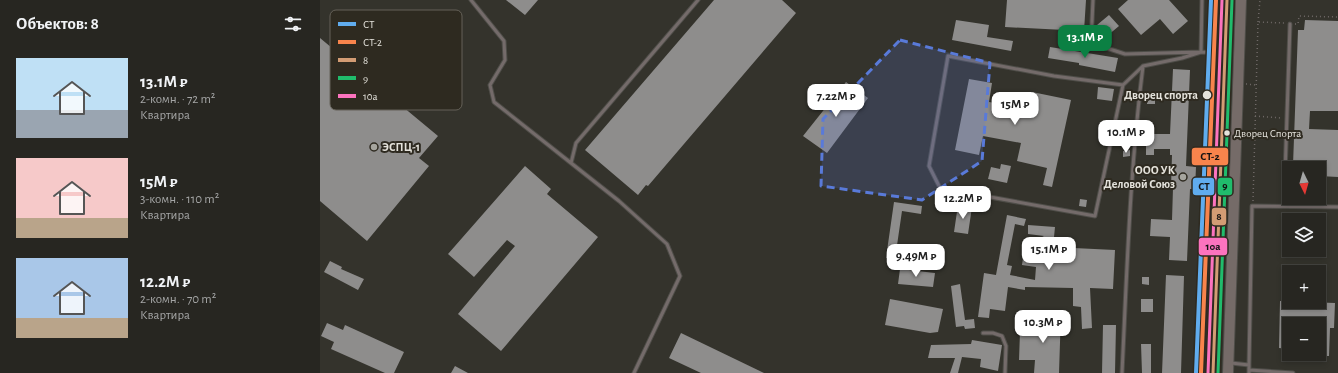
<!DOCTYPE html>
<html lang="ru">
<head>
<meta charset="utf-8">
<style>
	:root { --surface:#272621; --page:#2f2e2a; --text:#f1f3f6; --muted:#a4a5a5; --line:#43433f; --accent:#0b8043 }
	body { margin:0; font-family:"Alegreya Sans",sans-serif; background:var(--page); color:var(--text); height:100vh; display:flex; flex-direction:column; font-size:15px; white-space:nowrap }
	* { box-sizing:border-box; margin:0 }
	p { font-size:13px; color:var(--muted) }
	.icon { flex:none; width:22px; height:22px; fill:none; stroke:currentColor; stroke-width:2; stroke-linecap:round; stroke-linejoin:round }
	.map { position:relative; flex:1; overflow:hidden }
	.panel { display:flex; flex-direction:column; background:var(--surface); width:320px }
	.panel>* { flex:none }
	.needle { width:26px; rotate:175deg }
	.controls { position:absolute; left:962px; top:161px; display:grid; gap:8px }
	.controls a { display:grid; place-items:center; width:44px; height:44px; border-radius:0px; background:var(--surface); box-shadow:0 2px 6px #0003,0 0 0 1px var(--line); font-size:20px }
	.price { position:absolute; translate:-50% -34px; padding:0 9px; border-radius:8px; background:#fff; color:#222; font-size:13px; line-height:26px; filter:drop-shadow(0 1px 2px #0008) }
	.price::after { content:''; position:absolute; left:50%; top:24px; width:12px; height:9px; margin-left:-6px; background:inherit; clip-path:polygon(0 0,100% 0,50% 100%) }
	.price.on { background:var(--accent); color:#fff }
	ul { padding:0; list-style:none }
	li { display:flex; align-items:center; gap:12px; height:100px; padding:0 16px }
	li span { display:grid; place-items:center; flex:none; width:112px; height:80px; border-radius:0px; color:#555 }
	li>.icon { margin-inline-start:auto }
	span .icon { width:48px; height:48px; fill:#fffc; stroke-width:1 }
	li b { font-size:17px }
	h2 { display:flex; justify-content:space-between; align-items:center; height:48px; padding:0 16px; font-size:17px }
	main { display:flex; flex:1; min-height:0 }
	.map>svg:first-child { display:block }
</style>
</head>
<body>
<main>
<section class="panel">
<h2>Объектов: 8<svg class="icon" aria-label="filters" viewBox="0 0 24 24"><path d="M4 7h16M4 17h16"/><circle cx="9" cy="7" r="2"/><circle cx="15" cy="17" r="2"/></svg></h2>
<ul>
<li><span style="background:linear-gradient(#bfe0f5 65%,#9aa5b1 0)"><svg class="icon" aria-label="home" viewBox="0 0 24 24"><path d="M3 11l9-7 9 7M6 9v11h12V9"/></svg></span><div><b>13.1M ₽</b><p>2-комн. · 72 m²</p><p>Квартира</p></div></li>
<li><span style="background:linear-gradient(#f6c9c9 75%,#b9a48a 0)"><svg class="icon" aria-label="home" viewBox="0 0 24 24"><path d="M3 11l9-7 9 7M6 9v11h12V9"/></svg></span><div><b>15M ₽</b><p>3-комн. · 110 m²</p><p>Квартира</p></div></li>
<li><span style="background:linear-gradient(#a9c7e8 75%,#b9a48a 0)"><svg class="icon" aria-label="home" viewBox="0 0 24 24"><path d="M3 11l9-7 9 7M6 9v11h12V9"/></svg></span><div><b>12.2M ₽</b><p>2-комн. · 70 m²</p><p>Квартира</p></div></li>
</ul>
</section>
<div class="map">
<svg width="1018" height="373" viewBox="0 0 1018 373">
	<rect width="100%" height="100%" fill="#34332c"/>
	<path fill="#8e8d8c" d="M186,0H218L205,15Z
		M394,0H462L476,13L328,186L326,185L318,195L265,150Z
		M687,0H766L764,31L685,27Z
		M808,0H849L868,21L853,34L840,19L821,35L798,9Z
		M789,15L799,26L787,36L777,25Z
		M636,20L669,25L667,37L693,41L691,51L632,40Z
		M985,20L1018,21V111H990L989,129L1018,130V177L999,176V168H980V165H973L978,30H984Z
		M0,38L118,136L99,158L109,166L47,241L0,201Z
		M730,47L798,58L795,72L759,65V63L728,58Z
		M853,69L870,70L866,166L876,167L875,189H870L867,261L849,260L850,237L830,236L831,219L852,220L853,188H851L852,155H850V149H834V155H826V134H850Z
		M649,79L672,83L669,102L709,109L712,92L751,100L732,187L723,185L727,168L697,161L701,143L663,136L659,155L635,150Z
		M526,82L548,98L507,153L483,136Z
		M778,87L794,89L792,101L777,99Z
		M835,92V104H827V93Z
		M810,150V156L803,157V151Z
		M681,164L691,166L687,183L668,179L671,167L680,169Z
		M205,166L231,189L227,194L278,237L181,351L138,314L195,246L187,240L154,277L128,254Z
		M760,199L767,200L766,207L759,206Z
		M574,202L602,206L601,214L582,211L575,259L566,258Z
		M638,205L652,207L648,234L634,232Z
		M687,215L706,219L704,226L695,224L687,265L692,266L690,275L715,280L716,267L702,265L703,258L706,259L704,248L705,246L724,236L708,234V225L735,227L733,247L795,250L793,289L770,288L772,328L762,329L761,307L753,306V288L705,287V290L688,287L685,311L670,309L669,318L658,317L664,273L676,275Z
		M10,261L22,267L21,269L44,279L38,290L4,272Z
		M580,269L615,273L613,287L578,284Z
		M846,275L864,276L861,373H842Z
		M822,277H829V285L822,284Z
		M640,284L645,320L654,319L655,328L645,329L644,326L636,327L631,286Z
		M570,299L623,309L618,332L610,333L565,325Z
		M821,299H833V312H821Z
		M960,301L1015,303L1014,328H1010L1009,356H999V324H969V349L959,348Z
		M719,311L741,312L739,373H714L715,360H699L700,332L719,333Z
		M7,323L23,330L25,325L84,352L74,373H65L11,349L14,342L1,336Z
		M783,325H796L795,373H782Z
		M361,333L444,373H381L349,358Z
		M652,340L682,345L678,371L660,367L661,359L642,357L638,373H630L635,358H608L611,345L651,344Z
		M821,344H831V373H822Z
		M135,366L148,373H131Z"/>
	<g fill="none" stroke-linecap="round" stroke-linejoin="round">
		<g stroke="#4f4e49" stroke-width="5">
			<path id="lane" d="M151,0L184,41L185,60L170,85L174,102L251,163
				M773,0L771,43L805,54L881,52L904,53
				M881,52L882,0
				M803,85L775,216L620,188L609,166L628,56L734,76L803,85L823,66L862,58L881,52
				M964,206L970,24
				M663,333H673L682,336L686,346L685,373
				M911,363L929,365V373
				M929,365L932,206L1018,207
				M929,370L973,373
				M314,373L360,276L347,244L299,201L251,163L256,143L378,0
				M802,373C807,270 810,168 823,66"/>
		</g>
		<g stroke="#4f4e49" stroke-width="12">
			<path id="primary" d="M893,373L907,0
				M908,373L921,0"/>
		</g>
		<path stroke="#6f6967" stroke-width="1.5" stroke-dasharray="1 3" stroke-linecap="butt" d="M938,22L940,0
			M975,24H978L979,16L1018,17
			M926,84L936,85
			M935,116L961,118
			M933,201L938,22L965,23"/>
		<use href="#lane" stroke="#746b6a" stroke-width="3"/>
		<use href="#primary" stroke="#756b68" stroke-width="10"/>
		<g stroke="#2e2a20" stroke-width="6">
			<path id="bus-1" d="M893,373L907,0"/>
		</g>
		<g stroke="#2e2a20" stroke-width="6">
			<path id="bus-2" d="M898,373L912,0"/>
		</g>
		<g stroke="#2e2a20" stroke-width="6">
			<path id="bus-3" d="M888,373L902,0"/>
		</g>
		<use href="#bus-1" stroke="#d39c74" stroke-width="3"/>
		<use href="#bus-2" stroke="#20bc6c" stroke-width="3"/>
		<use href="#bus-3" stroke="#fc73be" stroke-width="3"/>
		<g stroke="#2e2a20" stroke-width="7">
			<path id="rail-1" d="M876,373L891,0"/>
		</g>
		<g stroke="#2e2a20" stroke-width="7">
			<path id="rail-2" d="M881,373L896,0"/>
		</g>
		<use href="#rail-1" stroke="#60acee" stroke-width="4"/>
		<use href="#rail-2" stroke="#f8844c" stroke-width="4"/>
	</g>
	<path fill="#597ad9" fill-opacity="0.2" stroke="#597ad9" stroke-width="3" stroke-dasharray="8 5" stroke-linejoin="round" d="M580,40L670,63L662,161L602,200L501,186L503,119Z"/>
	<g fill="#e4e2db" stroke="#2e2a20" stroke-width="1.5">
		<circle cx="887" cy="95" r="5"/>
		<circle cx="907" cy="133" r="3.5"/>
	</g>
	<g fill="#a6a59e" stroke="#2e2a20" stroke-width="1.5">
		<circle cx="54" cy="147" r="4"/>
		<circle cx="863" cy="177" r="4"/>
	</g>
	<g text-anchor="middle" stroke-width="4" stroke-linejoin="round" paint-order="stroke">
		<g font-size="11" fill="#e4e2db" stroke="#2e2a20" text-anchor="start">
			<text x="914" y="137">Дворец Спорта</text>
		</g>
		<g font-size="12" font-weight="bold" fill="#e4e2db" stroke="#2e2a20" text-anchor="end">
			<text x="878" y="99">Дворец спорта</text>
		</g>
		<g font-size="12" font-weight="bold" fill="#e4e2db" stroke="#2e2a20" text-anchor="start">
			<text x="62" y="151">ЭСПЦ-1</text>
			<text x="855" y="174" text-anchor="end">ООО УК<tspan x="855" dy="14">Деловой Союз</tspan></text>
		</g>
	</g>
	<rect x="10" y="10" width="132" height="100" rx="6" fill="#2e2a20" stroke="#656158" stroke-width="1"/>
	<rect x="18" y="22" width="18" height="4" fill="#60acee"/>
	<rect x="18" y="40" width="18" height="4" fill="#f8844c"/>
	<rect x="18" y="58" width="18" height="4" fill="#d39c74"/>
	<rect x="18" y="76" width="18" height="4" fill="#20bc6c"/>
	<rect x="18" y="94" width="18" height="4" fill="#fc73be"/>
	<g font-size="11" fill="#e4e2db">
		<text x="43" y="28">СТ</text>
		<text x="43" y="46">СТ-2</text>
		<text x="43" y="64">8</text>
		<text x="43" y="82">9</text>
		<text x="43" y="100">10а</text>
	</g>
	<g stroke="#2e2a20" stroke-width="1.5">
		<rect x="871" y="147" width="38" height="19" rx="4" fill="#f8844c"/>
		<rect x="872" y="177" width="23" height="19" rx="4" fill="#60acee"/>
		<rect x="897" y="177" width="16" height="19" rx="4" fill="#20bc6c"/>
		<rect x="891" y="207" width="16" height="19" rx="4" fill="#d39c74"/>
		<rect x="878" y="237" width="30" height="19" rx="4" fill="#fc73be"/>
	</g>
	<g font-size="11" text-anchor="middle" font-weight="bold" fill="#111">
		<text x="890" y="160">СТ-2</text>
		<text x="884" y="190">СТ</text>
		<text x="905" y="190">9</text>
		<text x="899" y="220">8</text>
		<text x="893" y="250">10а</text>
	</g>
</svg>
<div class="controls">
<a><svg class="needle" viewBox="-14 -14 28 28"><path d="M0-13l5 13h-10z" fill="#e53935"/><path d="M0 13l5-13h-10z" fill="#a4a5a5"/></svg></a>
<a><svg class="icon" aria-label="layers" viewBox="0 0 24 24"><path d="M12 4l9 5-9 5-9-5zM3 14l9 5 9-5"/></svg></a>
<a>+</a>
<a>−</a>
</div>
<b class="price on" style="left:765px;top:59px">13.1M ₽</b>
<b class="price" style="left:516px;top:118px">7.22M ₽</b>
<b class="price" style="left:695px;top:126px">15M ₽</b>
<b class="price" style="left:806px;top:154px">10.1M ₽</b>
<b class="price" style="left:643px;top:220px">12.2M ₽</b>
<b class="price" style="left:729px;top:271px">15.1M ₽</b>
<b class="price" style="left:596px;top:278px">9.49M ₽</b>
<b class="price" style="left:723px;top:344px">10.3M ₽</b>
</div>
</main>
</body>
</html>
